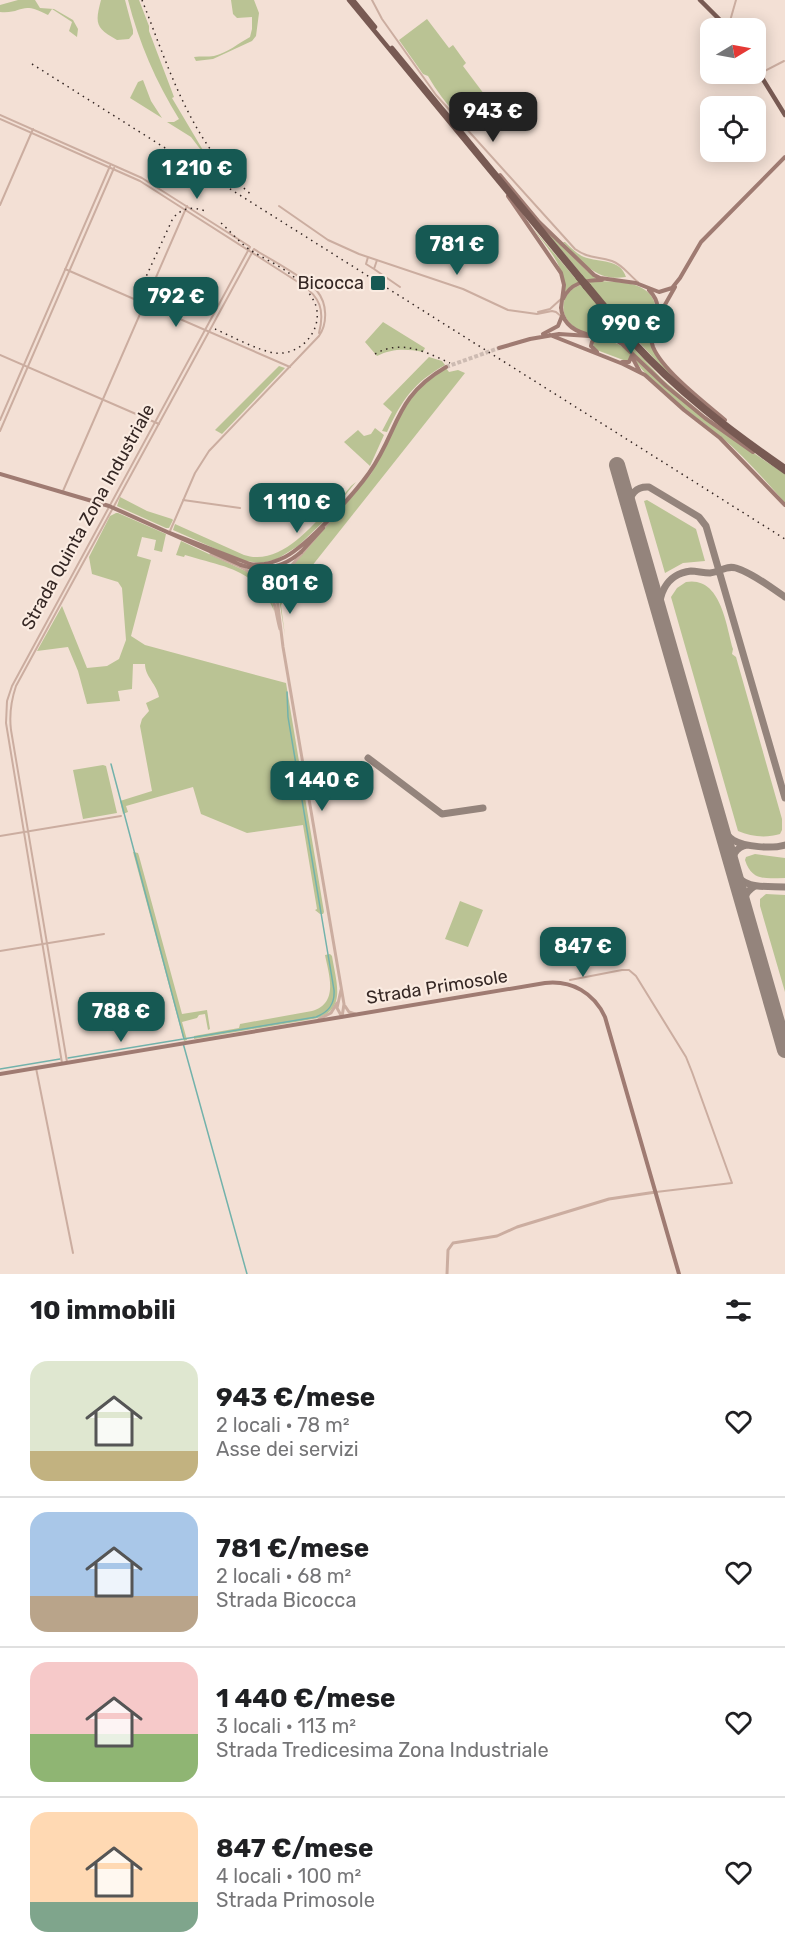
<!DOCTYPE html>
<html lang="it">
<head>
<meta charset="utf-8">
<style>
	:root { --surface:#fff; --page:#f6f6f6; --text:#202124; --muted:#757577; --line:#e0e0e0; --accent:#165953 }
	body { margin:0; font-family:Rubik,sans-serif; background:var(--page); color:var(--text); height:100vh; display:flex; flex-direction:column; font-size:22px; white-space:nowrap }
	* { box-sizing:border-box; margin:0 }
	p { font-size:20px; color:var(--muted) }
	.icon { flex:none; width:33px; height:33px; fill:none; stroke:currentColor; stroke-width:2; stroke-linecap:round; stroke-linejoin:round }
	.map { position:relative; height:1274px; overflow:hidden }
	.sheet { display:flex; flex-direction:column; background:var(--surface); flex:1 }
	.sheet>* { flex:none }
	.needle { width:39px; rotate:80deg }
	.buttons { position:absolute; left:700px; top:18px; display:grid; gap:12px }
	.buttons a { display:grid; place-items:center; width:66px; height:66px; border-radius:12px; background:var(--surface); box-shadow:0 3px 15px #0003; font-size:30px }
	.price { position:absolute; translate:-50% -51px; padding:0 14px; border-radius:12px; background:var(--accent); color:#fff; font-size:20px; line-height:39px; filter:drop-shadow(0 2px 3px #0008) }
	.price::after { content:''; position:absolute; left:50%; top:36px; width:18px; height:14px; margin-left:-9px; background:inherit; clip-path:polygon(0 0,100% 0,50% 100%) }
	.price.on { background:#222; color:#fff }
	ul { padding:0; list-style:none }
	li { display:flex; align-items:center; gap:18px; height:150px; padding:0 30px }
	li+li { border-top:2px solid var(--line) }
	li span { display:grid; place-items:center; flex:none; width:168px; height:120px; border-radius:18px; color:#555 }
	li>.icon { margin-inline-start:auto }
	span .icon { width:72px; height:72px; fill:#fffc; stroke-width:1 }
	li b { font-size:26px }
	h2 { display:flex; justify-content:space-between; align-items:center; height:72px; padding:0 30px; font-size:26px }
	.map>svg:first-child { display:block }
</style>
</head>
<body>
<div class="map">
<svg width="785" height="1274" viewBox="0 0 785 1274">
	<rect width="100%" height="100%" fill="#f3e0d5"/>
	<path fill="#bac394" d="M18,0H35L40,8L54,9L73,20L78,29L77,37L69,31L72,22L52,9L48,15C20,0 24,14 0,12V5Z
		M101,0H125L133,30V34L129,39L117,40C95,28 95,23 101,0Z
		M128,0H139L149,26V31L174,97L172,98L210,162L191,137L167,122H174L179,119C156,82 139,43 128,0Z
		M231,0H254L259,13L256,36L252,41L213,59L196,61L194,57C201,56 208,57 214,56C227,53 239,43 250,37L252,29V17L237,18L233,14Z
		M427,19L449,48L453,45L466,63L463,66L484,94L462,111L464,114L460,118C447,105 436,90 428,76L423,74L399,40Z
		M143,80L151,101L162,118L130,98L138,82Z
		M532,227L575,278L583,276L544,229L587,271L599,278C585,281 574,281 565,292C564,264 548,249 532,227Z
		M563,242H565C571,248 577,254 584,257C600,263 620,258 626,277C596,282 582,262 563,242Z
		M598,281C612,282 627,281 640,287C661,296 661,324 639,332C628,336 614,336 602,335C592,334 580,333 572,325C559,314 561,295 576,287C583,283 591,282 598,281Z
		M383,322L425,348L423,352C407,349 393,348 377,356L365,342Z
		M653,326L652,348L689,392L664,369L637,340L628,342L662,379L700,412L657,377L625,344L615,338L638,336Z
		M597,339C612,340 619,343 630,353V359L626,361L594,349L593,341Z
		M429,357L442,361L445,365C413,383 402,400 387,432L382,431L392,412L383,404Z
		M634,358C679,402 732,439 785,474V503C765,480 743,455 720,436C695,415 649,385 634,358Z
		M279,366L285,368L222,434L215,430Z
		M446,368L449,372L458,370L465,373L281,605L285,636L278,592L286,573L371,474L403,408L420,387Z
		M375,428L384,435L370,466L344,442L358,430L364,436L371,434Z
		M356,482L324,521L298,546L277,559L262,563L243,561L173,530L175,524L244,555C281,567 312,525 335,502L337,503L351,486Z
		M120,497L147,511L172,519L173,520L169,528H166L117,506Z
		M647,500L696,529L705,561L683,563L665,573L644,501Z
		M116,513H118L166,534L162,552L154,550L156,540L142,537L137,556L151,560L131,636L145,645L286,683L324,912L323,914H320L315,910L317,909L303,825L247,833L201,814L193,787L126,806L128,812L123,814L120,801L152,791L140,726L142,719L149,711L146,703L159,697C157,684 145,677 145,664H133L132,689L118,691L120,701L87,704L78,671L68,647L37,651L62,606L87,668L107,666L119,659L126,640L122,588L118,582L92,574L89,557L110,516Z
		M181,541L252,574C265,583 272,595 274,611C257,569 224,567 185,555L184,557L176,555Z
		M686,582C721,576 726,625 733,649L732,654L736,657L782,819V830L780,834C767,838 751,837 738,831L671,597L677,588Z
		M103,765L106,766L117,813L83,819L73,770Z
		M133,852L138,853L139,856L182,1014L207,1010L210,1029L208,1030L205,1014L199,1015L197,1018L182,1022L187,1040L184,1041Z
		M755,854L785,858V878C766,878 752,882 745,860L746,857Z
		M766,894L785,895V992L760,906V899Z
		M460,901L483,910L468,947L445,939Z
		M330,954L332,956C336,982 348,1012 313,1019L194,1039V1036L239,1028L240,1024L312,1011C339,1003 329,975 325,955Z"/>
	<g fill="none" stroke-linecap="round" stroke-linejoin="round">
		<path stroke="#72b2ab" stroke-width="1.5" d="M111,764L184,1039
			M183,1043L247,1274
			M68,1058L316,1017C329,1012 335,1004 334,990L288,717L287,692
			M0,1069L60,1059"/>
		<path stroke="#94847c" stroke-width="7" d="M629,506C630,494 636,486 649,487L699,517L706,526L785,798
			M661,620C656,597 665,574 691,571C697,571 703,573 710,573C720,572 726,565 736,568C754,574 770,587 785,597
			M368,758L442,814L483,808
			M721,825C724,831 727,836 733,840C745,847 772,849 785,845
			M732,867C731,856 736,847 747,845
			M733,870C742,890 766,886 785,887
			M746,914C743,902 743,893 755,886
			M781,1035L785,1045"/>
		<path stroke="#94847c" stroke-width="16" d="M617,465L785,1050"/>
		<path stroke="#cdbbb2" stroke-width="4" stroke-dasharray="4 2" stroke-linecap="butt" d="M446,367L499,348"/>
		<path stroke="#cbada0" stroke-width="2" d="M372,0L382,19L436,95L575,249C589,259 597,256 612,261C623,265 629,275 638,282
			M728,28L736,0
			M759,74L784,61
			M0,115L142,178L249,246
			M0,119L140,181L301,284C320,297 325,310 319,333
			M0,205L33,129
			M279,206L328,240L359,254L463,289L508,310L537,314L552,311L556,312L562,317
			M368,257L366,264L374,269L377,260
			M65,269L290,367
			M374,269L400,287
			M538,312L550,309L561,299
			M0,355L159,424
			M0,420L110,166
			M0,431L114,168
			M63,491L187,206
			M183,500L240,508
			M170,531L195,473L209,451L319,336C328,323 327,303 317,291C306,278 269,259 254,249
			M0,836L121,816
			M0,951L104,934
			M570,980L622,970H629L636,976L686,1057L692,1072L732,1183L656,1192
			M67,1062L11,730C9,714 11,701 16,686L254,249
			M62,1063L6,723L7,701L12,686L250,247
			M36,1068L73,1253"/>
		<path stroke="#cbada0" stroke-width="3" d="M211,554C234,565 262,571 272,597C276,607 277,619 280,629
			M269,568L277,580V598L283,647L344,1004L342,1017
			M278,588L286,572L332,518
			M275,599L272,584L277,565
			M341,990L337,1008L342,1017
			M345,1006L349,1012L355,1014
			M319,1019L331,1013L337,1003
			M447,1274L448,1250L453,1243L497,1236L517,1227L609,1199L656,1192"/>
		<path stroke="#9f7b72" stroke-width="4" d="M500,175L539,222L594,275L600,278L636,283L659,292L672,288L680,278
			M508,196L561,273L564,285L561,308
			M680,278L701,242L785,157
			M649,290C670,312 645,326 653,347C663,371 705,403 725,420
			M563,299C570,283 585,280 602,280
			M561,307C562,322 572,330 586,334
			M658,317L675,287
			M543,334L558,326L562,316
			M550,335L623,364L645,375L684,410L720,438L785,505
			M605,337L616,340L622,344L666,386L705,418L753,452
			M612,337L640,334L654,323
			M596,338L592,342L591,346L597,352
			M530,339L559,334L604,337
			M499,348L530,339
			M632,357L640,372
			M622,362H629L632,355
			M0,474L109,506L241,565
			M170,533L250,564C261,566 275,562 285,557C308,545 354,494 369,473C400,429 393,398 446,367
			M301,552L323,528
			M0,1074L545,983C572,980 594,993 605,1017L679,1274"/>
		<path stroke="#785a53" stroke-width="4.5" d="M349,0L578,278
			M353,0L375,27
			M700,0L728,28
			M392,48L581,277
			M756,68L785,115
			M589,286L627,332
			M585,287L622,332
			M633,340C679,390 729,428 785,467
			M630,341C676,392 729,432 785,472"/>
		<path stroke="#352724" stroke-width="1.5" stroke-dasharray="1.5 4.5" stroke-linecap="butt" d="M142,0C170,71 192,146 253,196
			M32,64L785,539
			M139,292L173,218C182,208 192,206 205,211
			M215,329C231,336 259,351 275,353C300,356 323,331 316,306C313,297 306,289 300,283C288,269 266,260 250,250C239,242 230,231 220,222
			M375,354C401,339 426,352 450,363"/>
		<path stroke="#9f7b72" stroke-width="4" d="M241,565C263,572 284,567 301,552"/>
		<path stroke="#785a53" stroke-width="4.5" d="M581,277L589,286
			M578,278L585,287
			M622,332L630,341
			M627,332L633,340"/>
	</g>
	<rect fill="#165953" stroke="#faebe1" stroke-width="2" x="370" y="275" width="16" height="16" rx="3"/>
	<g text-anchor="middle" stroke-width="4.5" stroke-linejoin="round" paint-order="stroke">
		<g font-size="18" fill="#352724" stroke="#faebe1" text-anchor="end">
			<text x="364" y="289">Bicocca</text>
		</g>
		<g font-size="18" fill="#352724" stroke="#faebe1">
			<text transform="translate(88 517) rotate(-61)" y="6">Strada Quinta Zona Industriale</text>
			<text transform="translate(437 987) rotate(-9)" y="6">Strada Primosole</text>
		</g>
	</g>
</svg>
<div class="buttons">
<a><svg class="needle" viewBox="-14 -14 28 28"><path d="M0-13l5 13h-10z" fill="#e53935"/><path d="M0 13l5-13h-10z" fill="#757577"/></svg></a>
<a><svg class="icon" aria-label="locate" viewBox="0 0 24 24"><circle cx="12" cy="12" r="6"/><path d="M12 2v4M12 18v4M2 12h4M18 12h4"/></svg></a>
</div>
<b class="price on" style="left:493px;top:143px">943 €</b>
<b class="price" style="left:197px;top:200px">1 210 €</b>
<b class="price" style="left:457px;top:276px">781 €</b>
<b class="price" style="left:176px;top:328px">792 €</b>
<b class="price" style="left:631px;top:355px">990 €</b>
<b class="price" style="left:297px;top:534px">1 110 €</b>
<b class="price" style="left:290px;top:615px">801 €</b>
<b class="price" style="left:322px;top:812px">1 440 €</b>
<b class="price" style="left:583px;top:978px">847 €</b>
<b class="price" style="left:121px;top:1043px">788 €</b>
</div>
<section class="sheet">
<h2>10 immobili<svg class="icon" aria-label="filters" viewBox="0 0 24 24"><path d="M4 7h16M4 17h16"/><circle cx="9" cy="7" r="2"/><circle cx="15" cy="17" r="2"/></svg></h2>
<ul>
<li><span style="background:linear-gradient(#dfe7d0 75%,#c2b280 0)"><svg class="icon" aria-label="home" viewBox="0 0 24 24"><path d="M3 11l9-7 9 7M6 9v11h12V9"/></svg></span><div><b>943 €/mese</b><p>2 locali · 78 m²</p><p>Asse dei servizi</p></div><svg class="icon" aria-label="heart" viewBox="0 0 24 24"><path d="M12 20l-8-8c-3-5 5-10 8-4 3-6 11-1 8 4z"/></svg></li>
<li><span style="background:linear-gradient(#a9c7e8 70%,#b9a48a 0)"><svg class="icon" aria-label="home" viewBox="0 0 24 24"><path d="M3 11l9-7 9 7M6 9v11h12V9"/></svg></span><div><b>781 €/mese</b><p>2 locali · 68 m²</p><p>Strada Bicocca</p></div><svg class="icon" aria-label="heart" viewBox="0 0 24 24"><path d="M12 20l-8-8c-3-5 5-10 8-4 3-6 11-1 8 4z"/></svg></li>
<li><span style="background:linear-gradient(#f6c9c9 60%,#8fb573 0)"><svg class="icon" aria-label="home" viewBox="0 0 24 24"><path d="M3 11l9-7 9 7M6 9v11h12V9"/></svg></span><div><b>1 440 €/mese</b><p>3 locali · 113 m²</p><p>Strada Tredicesima Zona Industriale</p></div><svg class="icon" aria-label="heart" viewBox="0 0 24 24"><path d="M12 20l-8-8c-3-5 5-10 8-4 3-6 11-1 8 4z"/></svg></li>
<li><span style="background:linear-gradient(#ffd9b3 75%,#7fa58c 0)"><svg class="icon" aria-label="home" viewBox="0 0 24 24"><path d="M3 11l9-7 9 7M6 9v11h12V9"/></svg></span><div><b>847 €/mese</b><p>4 locali · 100 m²</p><p>Strada Primosole</p></div><svg class="icon" aria-label="heart" viewBox="0 0 24 24"><path d="M12 20l-8-8c-3-5 5-10 8-4 3-6 11-1 8 4z"/></svg></li>
</ul>
</section>
</body>
</html>
